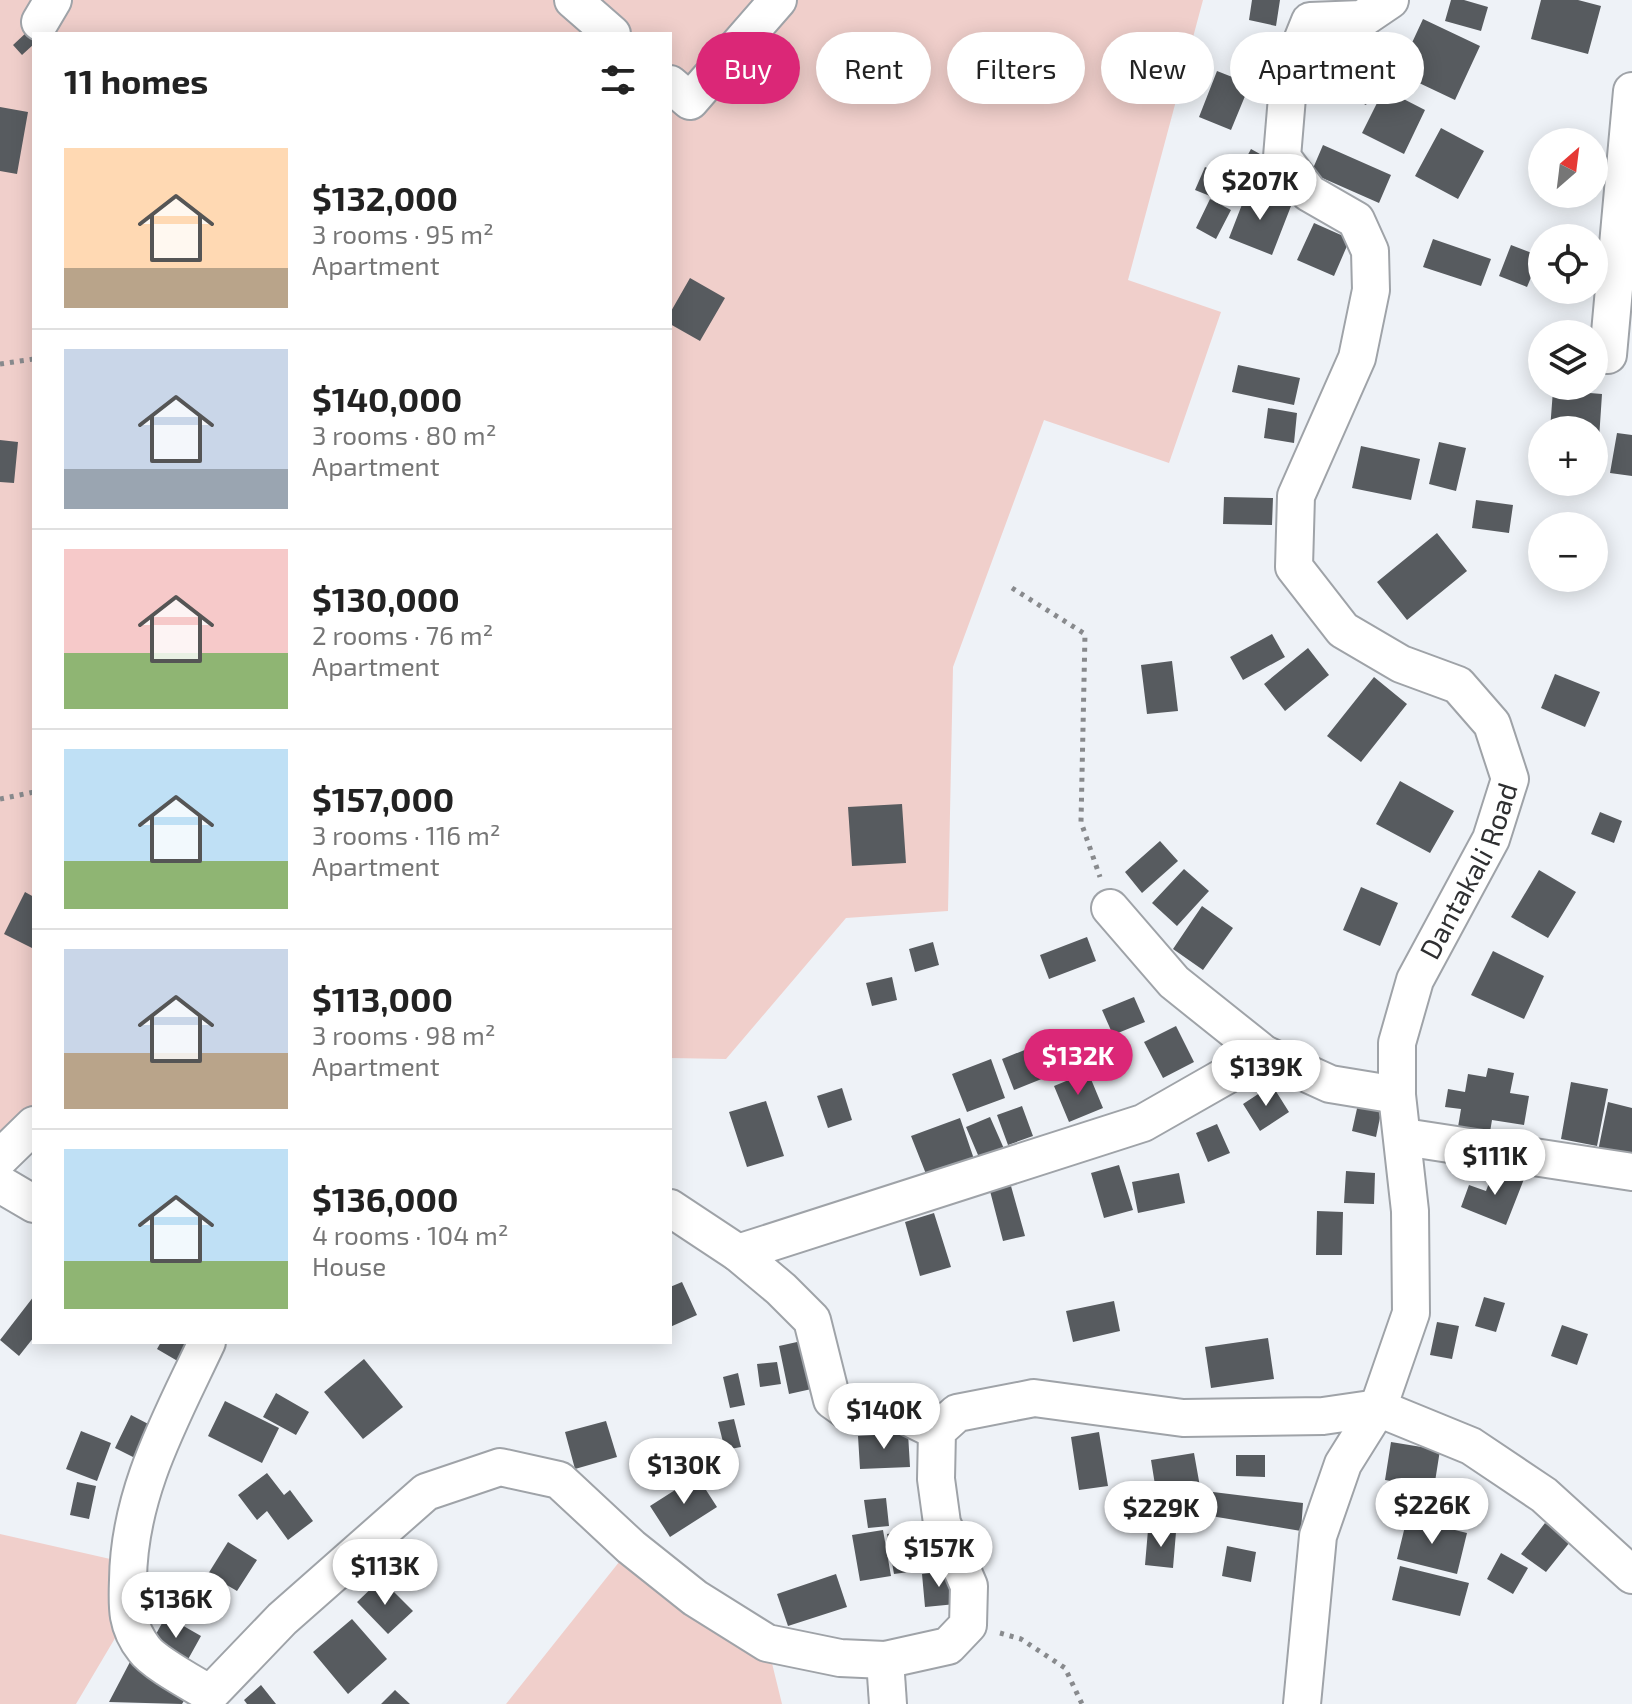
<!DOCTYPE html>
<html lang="en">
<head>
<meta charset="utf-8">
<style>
	:root { --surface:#fff; --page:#f2f2f2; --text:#222; --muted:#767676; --line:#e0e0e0; --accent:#db2777 }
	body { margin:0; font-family:"Exo 2",sans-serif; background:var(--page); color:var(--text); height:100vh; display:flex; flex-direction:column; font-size:30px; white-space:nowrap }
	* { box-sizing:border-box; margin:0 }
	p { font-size:26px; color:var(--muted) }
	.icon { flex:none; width:44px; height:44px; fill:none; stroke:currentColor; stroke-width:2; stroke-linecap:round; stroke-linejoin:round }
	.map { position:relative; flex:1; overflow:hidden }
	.details { position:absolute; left:32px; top:32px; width:640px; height:1312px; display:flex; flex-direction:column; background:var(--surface); border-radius:0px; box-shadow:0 4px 20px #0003 }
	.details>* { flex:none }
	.hud { position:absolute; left:696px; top:32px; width:760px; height:72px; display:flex; gap:16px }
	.needle { width:52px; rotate:28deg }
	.buttons { position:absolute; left:1528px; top:128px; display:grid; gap:16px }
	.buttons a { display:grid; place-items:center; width:80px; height:80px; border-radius:50%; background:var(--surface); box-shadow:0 4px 20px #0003; font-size:40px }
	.price { position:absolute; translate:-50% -68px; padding:0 18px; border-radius:28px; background:#fff; color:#222; font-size:26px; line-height:52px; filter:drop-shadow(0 2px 4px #0008) }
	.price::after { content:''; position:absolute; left:50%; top:48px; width:24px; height:18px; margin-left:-12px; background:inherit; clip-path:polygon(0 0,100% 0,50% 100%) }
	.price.on { background:var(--accent); color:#fff }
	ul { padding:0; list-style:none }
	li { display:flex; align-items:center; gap:24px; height:200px; padding:0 32px }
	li+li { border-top:2px solid var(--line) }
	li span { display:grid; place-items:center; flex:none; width:224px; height:160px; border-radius:0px; color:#555 }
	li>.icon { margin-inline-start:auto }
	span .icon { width:96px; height:96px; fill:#fffc; stroke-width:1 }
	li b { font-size:34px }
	h2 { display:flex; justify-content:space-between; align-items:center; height:96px; padding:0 32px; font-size:34px }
	.tag { padding:0 28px; border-radius:36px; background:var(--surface); box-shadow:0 4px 20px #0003; font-size:28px; line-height:72px }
	.tag.on { background:var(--accent); color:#fff }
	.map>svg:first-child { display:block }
</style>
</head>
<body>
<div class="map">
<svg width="1632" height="1704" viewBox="0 0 1632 1704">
	<rect width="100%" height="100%" fill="#eef2f7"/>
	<path fill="#f0cfcb" d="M0,0H1203L1128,280L1221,312L1169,463L1044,420L953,667L948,911L846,918L726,1059L670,1058V34H34V1124L0,1158Z
		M0,1534L128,1563L127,1618L76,1704H0Z
		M631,1547L767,1643L782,1704H506Z"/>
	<path fill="#575b5f" d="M1252,0H1280L1276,26L1249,20Z
		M1451,0H1464L1488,7L1481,31L1445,21Z
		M1541,0H1578L1601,6L1588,54L1531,39Z
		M1423,19L1480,46L1455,100L1398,73Z
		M28,31L34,37V44L22,55L13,45Z
		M1354,50L1386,66L1366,105L1334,89Z
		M1217,71L1250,84L1231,130L1199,117Z
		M1384,89L1425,110L1404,154L1362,133Z
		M0,107L28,112L17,174L0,171Z
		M1441,128L1484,151L1458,199L1415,176Z
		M1323,145L1391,175L1379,203L1311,173Z
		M1251,149L1269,159L1256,182L1238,173Z
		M1205,167L1225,176L1215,198L1195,190Z
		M1248,189L1291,206L1272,255L1229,238Z
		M1210,199L1231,210L1216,239L1196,228Z
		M1314,223L1350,239L1334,276L1297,260Z
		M1433,239L1491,259L1481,286L1423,267Z
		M1511,245L1540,256L1527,287L1499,276Z
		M690,278L725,298L700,341L670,324V313Z
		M1238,365L1300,378L1294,405L1232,392Z
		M1553,390L1602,394L1599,439H1594V430H1550Z
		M1268,408L1297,413L1294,443L1264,438Z
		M1617,433L1632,435V476L1610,473Z
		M0,440L18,442L14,483L0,482Z
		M1439,442L1466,448L1456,491L1429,484Z
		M1361,446L1420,459L1411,500L1352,488Z
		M1224,497L1273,498L1272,525L1223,524Z
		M1476,500L1513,505L1509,533L1472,528Z
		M1437,533L1467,571L1407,620L1377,582Z
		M1272,634L1285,657L1243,680L1230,657Z
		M1308,648L1329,675L1285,711L1264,684Z
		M1172,661L1178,711L1147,714L1141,665Z
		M1555,674L1600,692L1585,727L1541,708Z
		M1374,677L1407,704L1361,762L1327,736Z
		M1400,781L1454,811L1430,853L1376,824Z
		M902,804L906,863L852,866L848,807Z
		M1600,812L1622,821L1614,843L1591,834Z
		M1160,841L1178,861L1142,893L1125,872Z
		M1184,869L1209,891L1177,926L1152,903Z
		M1539,870L1576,892L1548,938L1511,917Z
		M1361,887L1398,903L1380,946L1343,930Z
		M25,892L34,897V949L4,934Z
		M1202,906L1233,928L1203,970L1173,949Z
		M1087,937L1096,961L1049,979L1040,955Z
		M933,942L939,965L915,972L909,949Z
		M1493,951L1544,976L1524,1019L1471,995Z
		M892,977L897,1000L872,1006L866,983Z
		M1134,997L1145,1022L1113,1035L1102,1010Z
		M1176,1026L1194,1062L1163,1078L1144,1042Z
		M1032,1047L1044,1078L1014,1090L1002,1059Z
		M991,1059L1005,1098L967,1112L952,1074Z
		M1488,1068L1514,1073L1510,1093L1529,1096L1524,1125L1492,1120L1490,1132L1458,1127L1461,1109L1445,1107L1448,1089L1465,1092L1468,1074L1486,1077Z
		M1088,1072L1103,1108L1069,1122L1054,1086Z
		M1571,1082L1608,1089L1597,1146L1561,1139Z
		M1272,1085L1289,1112L1260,1131L1243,1104Z
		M842,1088L852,1120L828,1128L817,1096Z
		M766,1101L784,1156L747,1167L729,1112Z
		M1608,1102L1632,1108V1163L1597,1156Z
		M1358,1104L1382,1108L1376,1137L1352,1131Z
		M1022,1106L1033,1136L1008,1145L997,1115Z
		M990,1117L1005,1151L981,1162L966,1127Z
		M960,1118L975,1162L928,1179L911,1136Z
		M1217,1124L1230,1153L1208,1162L1196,1133Z
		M1119,1165L1133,1210L1104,1218L1091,1173Z
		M1495,1167L1524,1179L1506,1225L1461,1207L1469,1185L1486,1191Z
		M1346,1171L1375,1173L1374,1204L1344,1203Z
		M1179,1173L1185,1203L1138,1213L1132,1182Z
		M1011,1186L1025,1236L1003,1241L990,1191Z
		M1317,1211L1343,1212L1342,1255H1316Z
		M934,1213L951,1267L920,1276L905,1222Z
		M682,1282L697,1315L670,1327V1287Z
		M34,1296V1337L19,1356L0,1340Z
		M1484,1297L1505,1303L1496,1332L1475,1326Z
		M1114,1301L1120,1331L1073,1342L1066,1311Z
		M1437,1322L1459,1326L1452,1359L1430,1355Z
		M1562,1325L1588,1334L1577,1365L1551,1356Z
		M1268,1338L1274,1379L1211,1388L1205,1347Z
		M806,1340L816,1388L789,1394L779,1346Z
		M161,1342H193L181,1363L157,1349Z
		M364,1359L403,1407L363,1439L324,1392Z
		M777,1362L781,1384L760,1387L757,1364Z
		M738,1373L745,1405L730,1408L723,1377Z
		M276,1393L309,1412L296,1435L263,1417Z
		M225,1401L279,1428L262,1463L208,1436Z
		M131,1415L154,1427L137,1459L115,1448Z
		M734,1419L741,1447L725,1450L718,1422Z
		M606,1421L617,1457L575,1469L565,1432Z
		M81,1431L111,1443L97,1481L66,1469Z
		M1099,1432L1108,1486L1079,1490L1071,1437Z
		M908,1433L910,1467L860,1469L858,1436Z
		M1391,1442L1440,1450L1434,1488L1385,1480Z
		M1194,1453L1205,1515L1161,1522L1151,1460Z
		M1236,1455H1265V1477L1236,1476Z
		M267,1473L284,1495L290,1490L313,1521L288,1540L267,1511L257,1520L238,1495Z
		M697,1476L717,1507L670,1537L650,1506Z
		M77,1482L96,1486L89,1519L70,1515Z
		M1213,1492L1303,1503L1301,1531L1211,1516Z
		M886,1498L889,1526L868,1528L864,1500Z
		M1407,1518L1467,1533L1457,1574L1397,1559Z
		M1545,1523L1570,1542L1546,1572L1521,1554Z
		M925,1528L931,1569L894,1574L887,1534Z
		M883,1530L891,1576L860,1581L852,1535Z
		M1148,1530L1176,1532L1173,1568L1145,1565Z
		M228,1542L257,1560L237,1591L208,1574Z
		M1227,1546L1256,1552L1251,1582L1222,1576Z
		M1501,1553L1528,1568L1513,1594L1487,1579Z
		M1400,1566L1469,1583L1460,1616L1392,1600Z
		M953,1570L956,1604L925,1607L922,1574Z
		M836,1574L847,1607L788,1626L777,1594Z
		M381,1579L413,1611L388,1634L357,1602Z
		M166,1616L201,1636L186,1663L151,1643Z
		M352,1619L387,1659L348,1694L313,1652Z
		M131,1660L161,1676L156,1684L185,1699L182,1704L109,1702Z
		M261,1685L276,1704H247L244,1700Z
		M395,1690L410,1704H381Z"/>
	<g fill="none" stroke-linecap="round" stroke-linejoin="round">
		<g stroke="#9fa3a8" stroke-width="40">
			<g id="minor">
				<path d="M573,0L612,34"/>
				<path d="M40,22L53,0"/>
				<path d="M670,84L690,101L778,0"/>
				<path d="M1608,355L1632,91"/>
				<path d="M1110,908L1174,982L1264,1054L1330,1084L1397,1095"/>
				<path d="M1404,1137L1632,1172"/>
				<path d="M0,1158L34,1125"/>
				<path d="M0,1184L34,1204"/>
				<path d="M670,1208L738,1253L781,1289L812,1320L832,1400L853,1415H904L937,1431"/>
				<path d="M738,1253L1143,1123L1264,1054"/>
				<path d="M207,1342C171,1419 129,1492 128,1580C127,1607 126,1626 144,1649C154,1663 194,1684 210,1694L282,1619L426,1492L500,1467L559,1480L631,1547L695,1598L767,1643L840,1658L885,1660L948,1646L968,1625L969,1586L942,1523L936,1479L937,1431L957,1413L1034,1398L1183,1418L1323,1416L1378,1408L1471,1446L1544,1495L1632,1575"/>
				<path d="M885,1660L888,1704"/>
				<path id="s1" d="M1302,1704L1318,1536L1343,1464L1378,1408L1411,1313L1410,1211L1397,1095V1043L1415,980L1491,839L1510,779L1492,724L1458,685L1401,664L1343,630L1294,567L1296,496L1357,358L1371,290L1370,251L1356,220L1309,193L1282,157L1289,73L1310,21L1362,19L1390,0"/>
			</g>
		</g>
		<path stroke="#888a8d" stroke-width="5" stroke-dasharray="4 6" stroke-linecap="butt" d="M0,364L34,359
			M1012,588L1085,634L1081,822L1100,877
			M0,799L34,792
			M1000,1633L1021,1639L1065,1668L1082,1704"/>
		<use href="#minor" stroke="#fff" stroke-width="36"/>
	</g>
	<g text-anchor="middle" stroke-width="8" stroke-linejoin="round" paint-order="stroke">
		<g font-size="28" fill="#2e2f31" stroke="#fff">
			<text dy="10" stroke="none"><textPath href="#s1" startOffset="870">Dantakali Road</textPath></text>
		</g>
	</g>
</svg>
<div class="buttons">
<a><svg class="needle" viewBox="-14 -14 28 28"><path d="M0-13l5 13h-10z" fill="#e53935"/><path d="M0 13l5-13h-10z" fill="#767676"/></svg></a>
<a><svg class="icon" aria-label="locate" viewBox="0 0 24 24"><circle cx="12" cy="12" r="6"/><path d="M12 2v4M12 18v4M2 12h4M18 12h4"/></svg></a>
<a><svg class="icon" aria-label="layers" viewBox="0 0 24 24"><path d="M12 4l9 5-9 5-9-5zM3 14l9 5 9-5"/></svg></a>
<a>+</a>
<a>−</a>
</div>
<b class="price" style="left:1260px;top:222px">$207K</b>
<b class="price on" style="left:1078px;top:1097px">$132K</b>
<b class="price" style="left:1266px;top:1108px">$139K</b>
<b class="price" style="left:1495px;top:1197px">$111K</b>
<b class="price" style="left:884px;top:1451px">$140K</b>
<b class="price" style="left:684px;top:1506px">$130K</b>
<b class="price" style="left:1432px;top:1546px">$226K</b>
<b class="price" style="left:1161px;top:1549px">$229K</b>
<b class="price" style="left:939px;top:1589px">$157K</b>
<b class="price" style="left:385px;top:1607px">$113K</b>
<b class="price" style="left:176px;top:1640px">$136K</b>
<div class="hud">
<a class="tag on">Buy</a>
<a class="tag">Rent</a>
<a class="tag">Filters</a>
<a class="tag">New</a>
<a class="tag">Apartment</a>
</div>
<section class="details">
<h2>11 homes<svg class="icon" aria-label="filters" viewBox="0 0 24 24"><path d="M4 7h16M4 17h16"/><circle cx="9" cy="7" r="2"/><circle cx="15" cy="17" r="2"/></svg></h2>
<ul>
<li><span style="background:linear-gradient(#ffd9b3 75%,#b9a48a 0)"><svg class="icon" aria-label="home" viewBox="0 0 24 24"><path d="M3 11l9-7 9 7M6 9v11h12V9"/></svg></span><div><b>$132,000</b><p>3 rooms · 95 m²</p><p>Apartment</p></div></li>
<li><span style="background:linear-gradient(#c9d6e8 75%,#9aa5b1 0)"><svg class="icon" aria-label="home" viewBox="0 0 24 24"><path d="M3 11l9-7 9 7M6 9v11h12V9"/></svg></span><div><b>$140,000</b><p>3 rooms · 80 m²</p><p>Apartment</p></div></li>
<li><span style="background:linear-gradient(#f6c9c9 65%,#8fb573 0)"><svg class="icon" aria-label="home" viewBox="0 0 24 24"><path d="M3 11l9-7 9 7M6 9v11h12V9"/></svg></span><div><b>$130,000</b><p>2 rooms · 76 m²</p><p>Apartment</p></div></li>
<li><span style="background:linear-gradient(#bfe0f5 70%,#8fb573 0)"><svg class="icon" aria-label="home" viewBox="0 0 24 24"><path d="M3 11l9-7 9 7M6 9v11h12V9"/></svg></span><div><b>$157,000</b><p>3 rooms · 116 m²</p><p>Apartment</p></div></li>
<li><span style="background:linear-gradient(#c9d6e8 65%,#b9a48a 0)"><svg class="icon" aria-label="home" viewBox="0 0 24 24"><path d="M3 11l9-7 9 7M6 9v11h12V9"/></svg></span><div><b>$113,000</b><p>3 rooms · 98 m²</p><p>Apartment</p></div></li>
<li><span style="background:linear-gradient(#bfe0f5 70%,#8fb573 0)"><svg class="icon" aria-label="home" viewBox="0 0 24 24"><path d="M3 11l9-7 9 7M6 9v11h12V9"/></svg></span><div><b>$136,000</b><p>4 rooms · 104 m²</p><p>House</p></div></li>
</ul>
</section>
</div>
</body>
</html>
